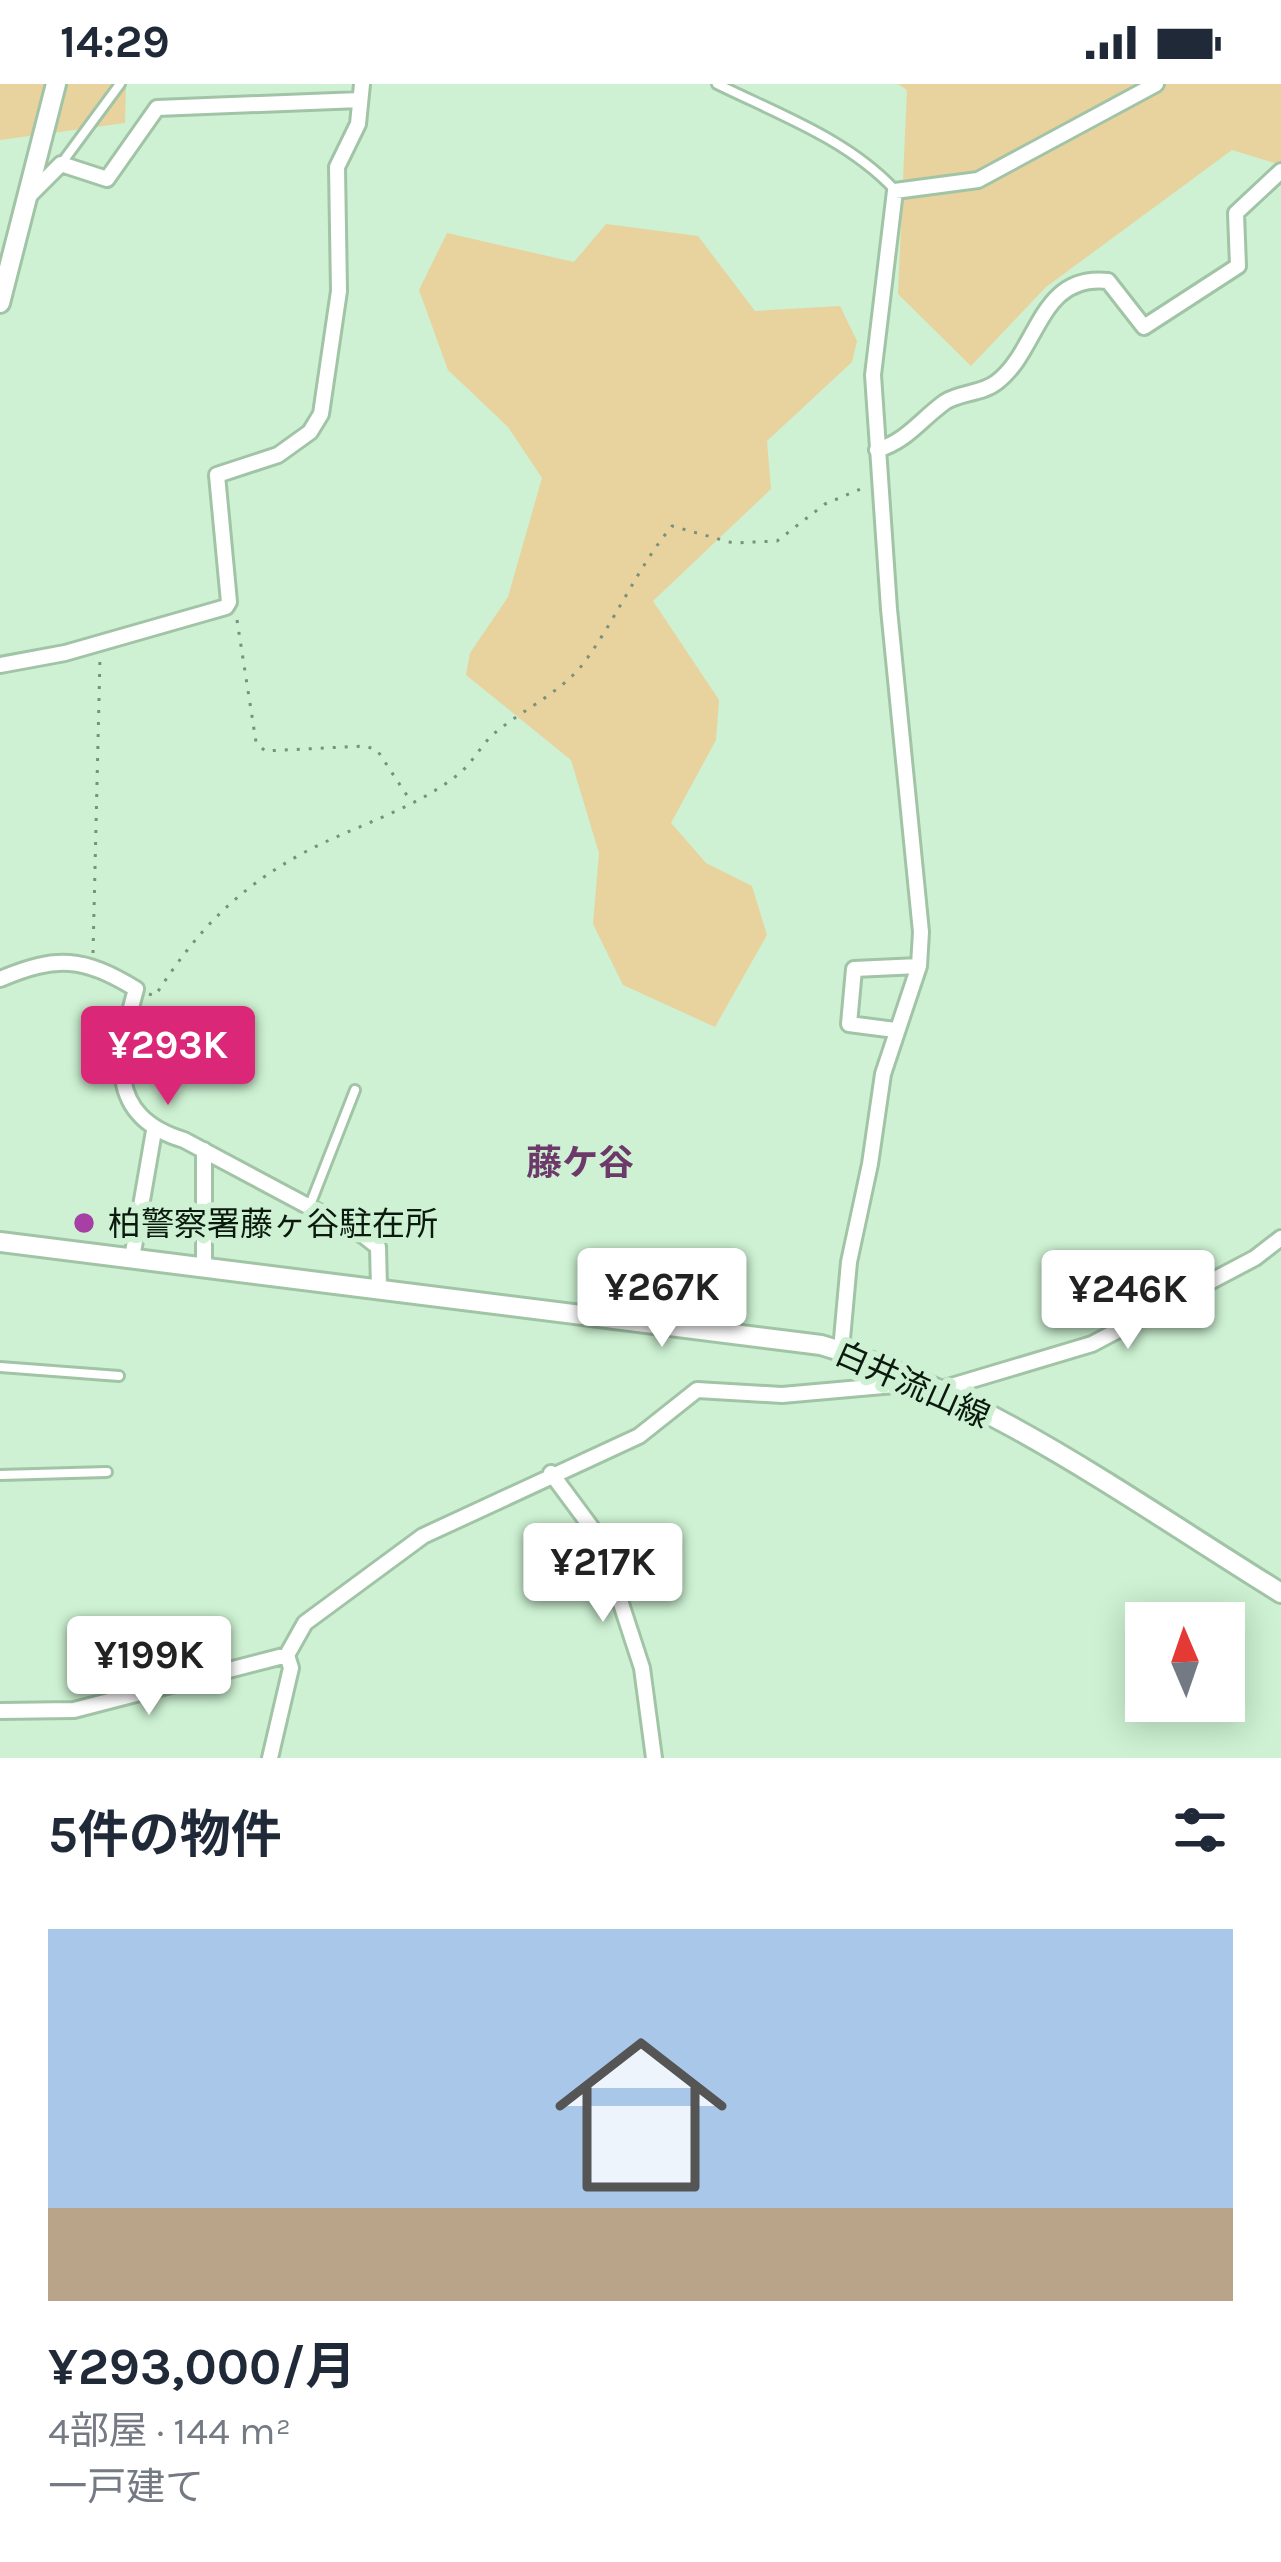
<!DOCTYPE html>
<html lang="ja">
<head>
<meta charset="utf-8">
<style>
	:root { --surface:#fff; --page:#f6f6f7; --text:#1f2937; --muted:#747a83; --line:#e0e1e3; --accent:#db2777 }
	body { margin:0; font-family:Karla,"Noto Sans JP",sans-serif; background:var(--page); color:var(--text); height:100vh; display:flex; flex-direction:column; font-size:45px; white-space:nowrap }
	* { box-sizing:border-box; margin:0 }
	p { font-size:39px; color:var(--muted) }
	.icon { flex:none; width:66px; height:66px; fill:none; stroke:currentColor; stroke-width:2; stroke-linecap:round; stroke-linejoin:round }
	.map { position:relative; height:1674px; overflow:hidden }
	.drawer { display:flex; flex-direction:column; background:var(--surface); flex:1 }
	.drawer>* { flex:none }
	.needle { width:78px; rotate:358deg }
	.tools { position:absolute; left:1125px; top:1518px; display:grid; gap:24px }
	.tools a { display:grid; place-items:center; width:120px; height:120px; border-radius:0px; background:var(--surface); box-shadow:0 6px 30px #0003; font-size:60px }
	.price { position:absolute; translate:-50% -102px; padding:0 27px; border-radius:12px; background:#fff; color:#222; font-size:39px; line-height:78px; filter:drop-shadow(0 3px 6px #0008) }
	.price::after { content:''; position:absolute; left:50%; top:72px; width:36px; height:27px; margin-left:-18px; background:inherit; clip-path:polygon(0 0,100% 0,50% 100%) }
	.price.selected { background:var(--accent); color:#fff }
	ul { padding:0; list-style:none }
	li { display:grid; align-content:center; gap:24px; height:636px; padding:0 48px }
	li+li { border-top:3px solid var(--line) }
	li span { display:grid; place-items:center; height:372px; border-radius:0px; color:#555 }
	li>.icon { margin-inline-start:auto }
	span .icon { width:216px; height:216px; fill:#fffc; stroke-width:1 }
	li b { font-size:51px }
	h2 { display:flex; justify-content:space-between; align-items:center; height:144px; padding:0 48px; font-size:51px }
	.status { display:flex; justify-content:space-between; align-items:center; height:84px; padding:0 60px; background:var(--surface); direction:ltr }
	.status svg { height:33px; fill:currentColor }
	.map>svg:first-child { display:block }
</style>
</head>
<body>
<div class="status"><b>14:29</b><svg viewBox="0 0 49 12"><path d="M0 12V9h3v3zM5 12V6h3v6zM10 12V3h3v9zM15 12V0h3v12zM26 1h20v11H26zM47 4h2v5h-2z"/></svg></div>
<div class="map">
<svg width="1281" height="1674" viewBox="0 0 1281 1674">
	<rect width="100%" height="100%" fill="#cdf1d2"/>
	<path fill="#e8d29e" d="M0,0H126L125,39L0,56Z
		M898,0H1281V81L1232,66L1046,203L971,282L898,210L907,6Z
		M606,140L698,152L755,227L840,222L857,257L852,278L767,357L771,405L653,517L719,616L716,656L671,739L706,779L752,802L767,851L715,943L623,901L593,840L599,769L571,676L466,591L470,569L508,513L542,394L508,343L448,286L419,206L447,149L574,178Z"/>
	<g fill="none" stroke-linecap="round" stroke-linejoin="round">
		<g stroke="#a2c4a6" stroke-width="14">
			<path id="lane" d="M717,0C778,30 847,55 894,105
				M61,80L120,0
				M310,1121L355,1006
				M0,1283L119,1292
				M0,1391L107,1388"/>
		</g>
		<g stroke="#a2c4a6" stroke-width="20">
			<path id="street" d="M28,113L61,80L107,95L157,24L360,16
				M877,366C907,357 920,336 945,318C960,308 982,310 997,298C1039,266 1039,189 1108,197L1144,243L1238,182L1236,129L1281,87
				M0,581L65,569L226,523L229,518L217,391L278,371L310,348L321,330L339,207L337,83L358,40L362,0
				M0,895C57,871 83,873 136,905C118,970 104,1032 184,1056L364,1152L378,1163L379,1203
				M895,946L849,940L854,885L919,882
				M204,1066V1183
				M132,1174L154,1047
				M841,1266L849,1178L870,1080L883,990L919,882L921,848L889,525L873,291L895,107L978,96L1156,0
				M938,1306L1092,1260L1255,1174L1281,1154
				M551,1389L600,1455L642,1584L654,1674
				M0,1627L74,1626L287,1571
				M270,1674L291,1584L287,1571L305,1539L423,1452L639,1352L697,1306L782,1311L917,1299"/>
		</g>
		<g stroke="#a2c4a6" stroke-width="24">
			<path id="secondary" d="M0,219L56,0
				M0,1158L821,1261C987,1309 1135,1419 1281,1509"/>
		</g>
		<path stroke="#77917b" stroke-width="3" stroke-dasharray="3 9" stroke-linecap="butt" d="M237,536L256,658L265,667L365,662L377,666L410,716
			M93,869L100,573
			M149,910L155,912C196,848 236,805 305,768C356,741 414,726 460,689C474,677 482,659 496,648C524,625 561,608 583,580C616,536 637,484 672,442L733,459L777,457L825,420L863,404"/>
		<use href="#lane" stroke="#fff" stroke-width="8"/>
		<use href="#street" stroke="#fff" stroke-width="14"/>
		<use href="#secondary" stroke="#fff" stroke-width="18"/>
	</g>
	<circle fill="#a640a4" stroke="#cdf1d2" stroke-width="4.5" cx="84" cy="1139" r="12"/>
	<g text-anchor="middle" stroke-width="12" stroke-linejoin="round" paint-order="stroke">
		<g font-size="33" fill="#0c190e" stroke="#cdf1d2" text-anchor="start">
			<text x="108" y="1151">柏警察署藤ヶ谷駐在所</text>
		</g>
		<g font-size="33" fill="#0c190e" stroke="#cdf1d2">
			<text transform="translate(913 1300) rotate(24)" y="12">白井流山線</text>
		</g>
		<g font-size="36" font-weight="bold" fill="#6c396a" stroke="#cdf1d2">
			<text x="580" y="1091">藤ケ谷</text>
		</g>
	</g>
</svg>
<div class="tools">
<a><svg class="needle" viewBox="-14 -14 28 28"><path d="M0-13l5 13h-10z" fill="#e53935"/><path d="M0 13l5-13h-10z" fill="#747a83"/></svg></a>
</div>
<b class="price selected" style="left:168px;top:1024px">¥293K</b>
<b class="price" style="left:662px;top:1266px">¥267K</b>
<b class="price" style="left:1128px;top:1268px">¥246K</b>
<b class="price" style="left:603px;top:1541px">¥217K</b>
<b class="price" style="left:149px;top:1634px">¥199K</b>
</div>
<section class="drawer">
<h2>5件の物件<svg class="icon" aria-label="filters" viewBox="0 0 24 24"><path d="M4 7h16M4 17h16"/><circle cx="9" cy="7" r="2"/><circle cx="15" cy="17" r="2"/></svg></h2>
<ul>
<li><span style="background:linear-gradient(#a9c7e8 75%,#b9a48a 0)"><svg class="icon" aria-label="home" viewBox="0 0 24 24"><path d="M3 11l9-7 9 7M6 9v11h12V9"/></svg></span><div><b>¥293,000/月</b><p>4部屋 · 144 m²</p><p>一戸建て</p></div></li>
</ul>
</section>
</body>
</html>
